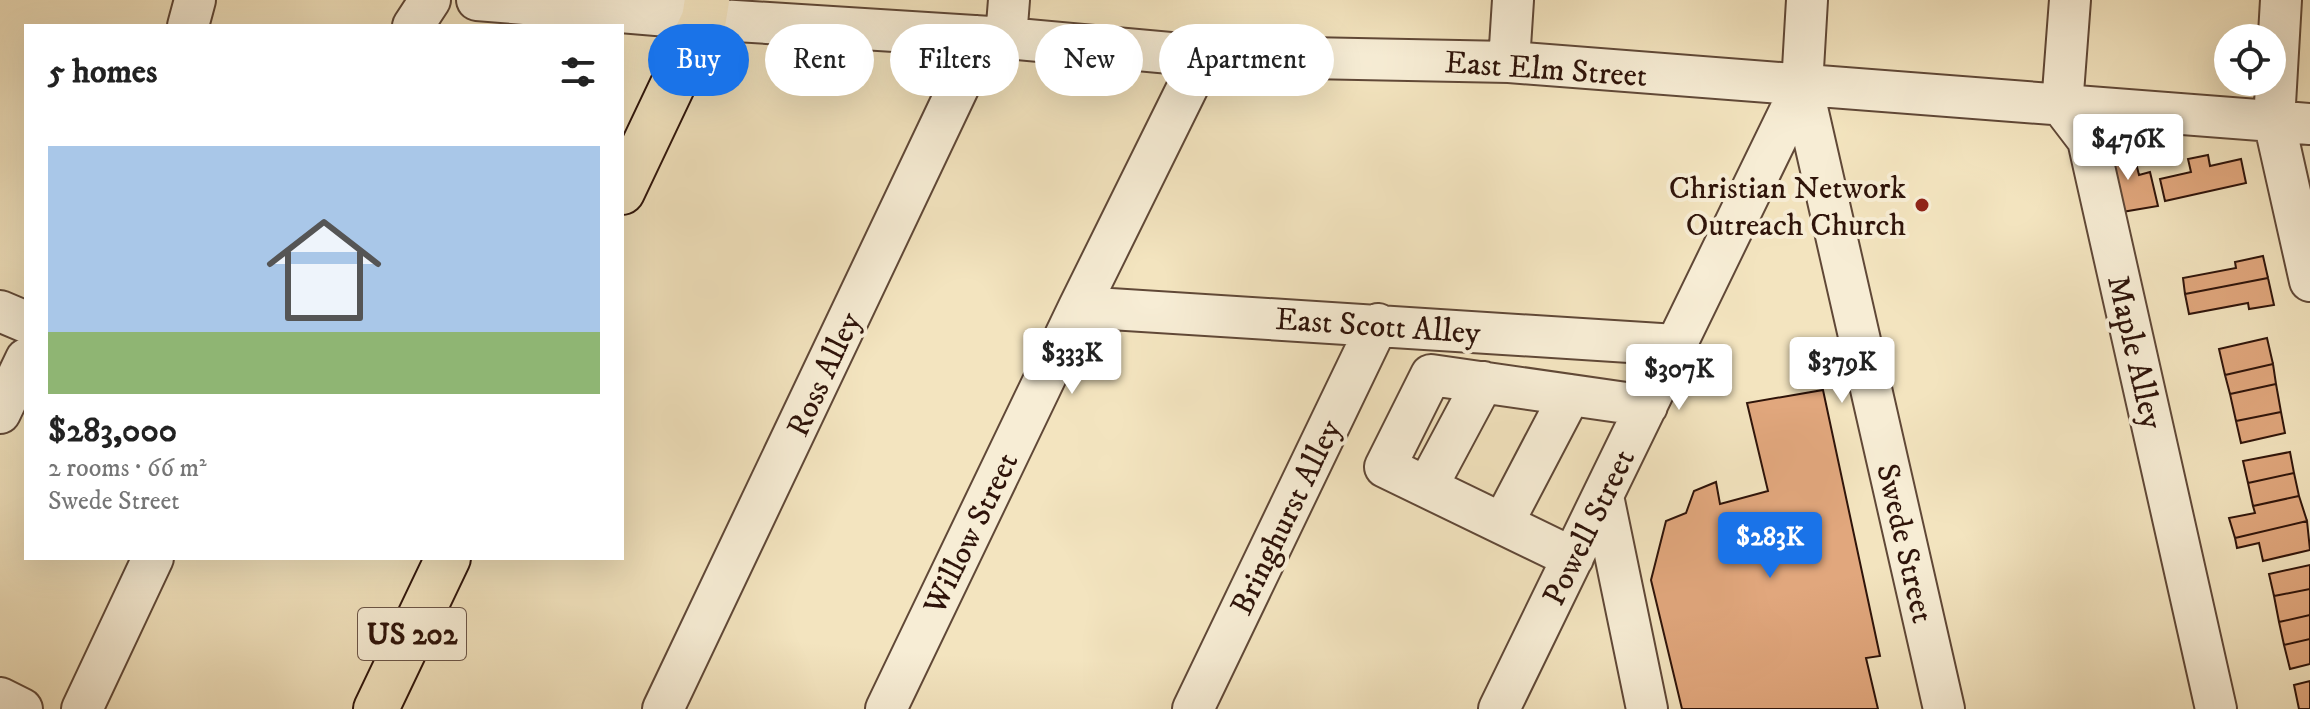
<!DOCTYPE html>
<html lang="en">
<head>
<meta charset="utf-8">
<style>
	:root { --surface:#fff; --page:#f6f6f6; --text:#222; --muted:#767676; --accent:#1a73e8 }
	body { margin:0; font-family:"IM FELL DW Pica",serif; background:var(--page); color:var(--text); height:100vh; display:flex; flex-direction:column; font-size:30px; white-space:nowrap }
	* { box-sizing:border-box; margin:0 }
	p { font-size:26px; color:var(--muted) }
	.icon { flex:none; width:44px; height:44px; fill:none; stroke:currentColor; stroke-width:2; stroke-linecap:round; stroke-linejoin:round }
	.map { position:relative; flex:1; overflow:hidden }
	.details { position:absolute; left:24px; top:24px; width:600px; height:536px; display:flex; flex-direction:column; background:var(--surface); border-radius:0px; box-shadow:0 8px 32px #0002 }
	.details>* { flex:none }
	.guide { position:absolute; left:648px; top:24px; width:760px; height:72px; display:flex; gap:16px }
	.tools { position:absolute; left:2214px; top:24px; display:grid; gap:16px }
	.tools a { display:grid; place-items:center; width:72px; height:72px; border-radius:50%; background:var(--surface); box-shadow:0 8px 32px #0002; font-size:40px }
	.price { position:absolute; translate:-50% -68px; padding:0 18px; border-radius:8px; background:#fff; color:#222; font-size:26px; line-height:52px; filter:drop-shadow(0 2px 4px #0008) }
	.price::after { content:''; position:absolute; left:50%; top:48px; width:24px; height:18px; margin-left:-12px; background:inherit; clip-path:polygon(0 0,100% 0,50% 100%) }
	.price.on { background:var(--accent); color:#fff }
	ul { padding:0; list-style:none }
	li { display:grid; align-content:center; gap:16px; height:424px; padding:0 24px }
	li span { display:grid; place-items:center; height:248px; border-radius:0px; color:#555 }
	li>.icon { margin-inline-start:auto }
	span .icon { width:144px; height:144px; fill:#fffc; stroke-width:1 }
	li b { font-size:34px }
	h2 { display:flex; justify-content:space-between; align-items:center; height:96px; padding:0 24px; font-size:34px }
	.chip { padding:0 28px; border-radius:36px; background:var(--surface); box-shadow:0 8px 32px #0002; font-size:28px; line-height:72px }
	.chip.on { background:var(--accent); color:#fff }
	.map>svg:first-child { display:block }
</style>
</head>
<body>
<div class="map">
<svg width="2310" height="709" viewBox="0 0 2310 709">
	<rect width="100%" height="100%" fill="#f3e4bf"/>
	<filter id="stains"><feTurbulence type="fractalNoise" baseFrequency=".0025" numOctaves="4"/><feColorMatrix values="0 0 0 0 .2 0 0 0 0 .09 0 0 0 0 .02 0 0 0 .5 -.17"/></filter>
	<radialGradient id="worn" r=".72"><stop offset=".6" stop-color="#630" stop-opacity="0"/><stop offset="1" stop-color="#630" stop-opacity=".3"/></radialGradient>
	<path fill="#e1a77d" stroke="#2f140a" stroke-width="2" d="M2100,148L2133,151L2139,175L2150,172L2158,206L2116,213Z
		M2208,155L2210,166L2241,159L2246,183L2165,201L2160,179L2191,172L2188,159Z
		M2263,256L2268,278L2185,294L2183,278L2236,268L2235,262Z
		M2268,278L2274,305L2249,309L2248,303L2189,314L2185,294Z
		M2267,338L2273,364L2225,375L2219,349Z
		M2273,364L2276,384L2230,394L2225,375Z
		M2276,384L2281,412L2236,421L2230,394Z
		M1823,390L1880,656L1866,658L1878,709H1682L1651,580L1666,521L1686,513L1694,491L1716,482L1720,504L1768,491L1747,403Z
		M2281,412L2285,433L2241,443L2236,421Z
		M2290,452L2294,473L2248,483L2243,461Z
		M2294,473L2299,496L2253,506L2248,483Z
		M2299,496L2307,521L2235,538L2229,518L2255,513L2253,506Z
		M2307,521L2310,550L2263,561L2259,543L2237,548L2235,538Z
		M2310,565V589L2274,596L2269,574Z
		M2310,589V615L2279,622L2274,596Z
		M2310,615V639L2284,645L2279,622Z
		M2310,639V664L2290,669L2284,645Z
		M2310,681V709H2299L2294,685Z"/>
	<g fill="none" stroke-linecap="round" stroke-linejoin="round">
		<g stroke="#604837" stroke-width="44">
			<path id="minor" d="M477,0L704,19L1006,38L1203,56L1509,62L2310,124
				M1807,0L1802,86L1944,709
				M2070,0L2062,106L2088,140L2216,709
				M2281,0L2274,121L2310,281
				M188,26L195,0
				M413,26L430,0
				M1006,38L1009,0
				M1509,62L1513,0
				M1079,307L1676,345
				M0,311L26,322
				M0,413L26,359
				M1428,485L1483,382
				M1603,496L1647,709
				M1503,523L1570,395
				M1573,558L1385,467L1431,375L1647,406
				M0,698L22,709
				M82,709L153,558
				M663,709L968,67L976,36
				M886,709L1079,307L1203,56
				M1193,709L1378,324
				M1499,709L1802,86"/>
		</g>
		<g stroke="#2f140a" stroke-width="48">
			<path id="highway" d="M622,192L704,19L707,0
				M376,709L448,558"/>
		</g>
		<use href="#minor" stroke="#f7edd5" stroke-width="40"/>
		<use href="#highway" stroke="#f3e4bf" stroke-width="44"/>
	</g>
	<circle fill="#8f2418" stroke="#f7edd5" stroke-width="3" cx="1922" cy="205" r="8"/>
	<g text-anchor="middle" stroke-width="8" stroke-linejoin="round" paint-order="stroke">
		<rect fill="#f7edd5" stroke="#6b5547" stroke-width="2" x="358" y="608" width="108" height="52" rx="6"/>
		<g font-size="30" font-weight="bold" fill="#2f140a">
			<text x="412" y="644">US 202</text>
		</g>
		<g font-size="32" fill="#2f140a" stroke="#f7edd5">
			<text transform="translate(1546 68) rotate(4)" y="11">East Elm Street</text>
			<text transform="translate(1378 325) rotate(4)" y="11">East Scott Alley</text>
			<text transform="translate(2136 352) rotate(77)" y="11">Maple Alley</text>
			<text transform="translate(823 374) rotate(-65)" y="11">Ross Alley</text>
			<text transform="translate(1285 517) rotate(-64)" y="11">Bringhurst Alley</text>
			<text transform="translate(1588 527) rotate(-64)" y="11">Powell Street</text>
			<text transform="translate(970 533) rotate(-64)" y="11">Willow Street</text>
			<text transform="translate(1906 543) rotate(77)" y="11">Swede Street</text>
		</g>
		<g font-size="32" fill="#2f140a" stroke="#f7edd5" text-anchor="end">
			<text x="1906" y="198">Christian Network<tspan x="1906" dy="37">Outreach Church</tspan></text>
		</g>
	</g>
	<rect width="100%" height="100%" filter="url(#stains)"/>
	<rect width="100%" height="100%" fill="url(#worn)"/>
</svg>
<div class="tools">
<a><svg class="icon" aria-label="locate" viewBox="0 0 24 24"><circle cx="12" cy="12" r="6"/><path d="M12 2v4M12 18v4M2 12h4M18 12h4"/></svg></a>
</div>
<b class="price" style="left:2128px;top:182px">$476K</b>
<b class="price" style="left:1072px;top:396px">$333K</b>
<b class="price" style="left:1842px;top:405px">$379K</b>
<b class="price" style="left:1679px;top:412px">$307K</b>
<b class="price on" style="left:1770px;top:580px">$283K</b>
<div class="guide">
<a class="chip on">Buy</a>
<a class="chip">Rent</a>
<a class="chip">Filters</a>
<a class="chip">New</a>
<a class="chip">Apartment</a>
</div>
<section class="details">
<h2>5 homes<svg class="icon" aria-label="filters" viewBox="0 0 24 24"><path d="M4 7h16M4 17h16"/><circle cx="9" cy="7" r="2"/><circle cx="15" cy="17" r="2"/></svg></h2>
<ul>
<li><span style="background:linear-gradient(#a9c7e8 75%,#8fb573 0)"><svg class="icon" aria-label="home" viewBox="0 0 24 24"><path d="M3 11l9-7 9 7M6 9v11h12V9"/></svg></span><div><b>$283,000</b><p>2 rooms · 66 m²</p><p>Swede Street</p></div></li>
</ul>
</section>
</div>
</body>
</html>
